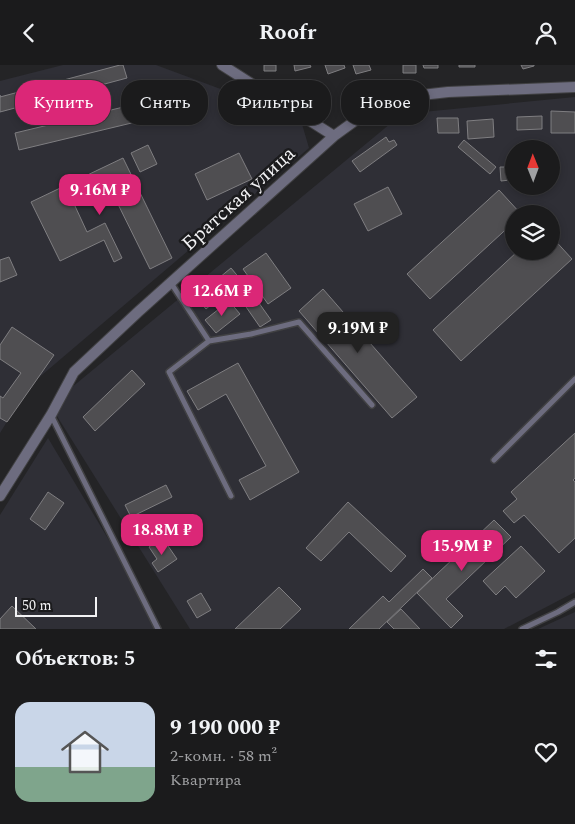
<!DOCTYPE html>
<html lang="ru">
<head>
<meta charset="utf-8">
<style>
	:root { --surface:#1b1b1c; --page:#242425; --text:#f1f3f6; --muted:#a0a1a3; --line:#39393b; --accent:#db2777 }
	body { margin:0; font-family:Spectral,serif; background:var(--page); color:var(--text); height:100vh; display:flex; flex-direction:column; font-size:19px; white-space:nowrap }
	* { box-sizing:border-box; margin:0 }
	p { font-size:16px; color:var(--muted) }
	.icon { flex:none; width:28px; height:28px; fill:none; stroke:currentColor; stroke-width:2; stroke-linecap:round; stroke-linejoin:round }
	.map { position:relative; height:564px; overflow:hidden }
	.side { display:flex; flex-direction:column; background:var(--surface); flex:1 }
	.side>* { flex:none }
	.hud { position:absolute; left:15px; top:15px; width:545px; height:45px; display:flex; gap:10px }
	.needle { width:32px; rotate:359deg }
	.fabs { position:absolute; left:505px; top:75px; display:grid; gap:10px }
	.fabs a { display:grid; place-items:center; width:55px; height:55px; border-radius:50%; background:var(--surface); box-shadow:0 2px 8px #0003,0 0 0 1px var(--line); font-size:25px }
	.scale { position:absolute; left:15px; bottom:12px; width:82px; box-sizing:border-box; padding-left:5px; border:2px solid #f2f2f4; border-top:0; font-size:14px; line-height:18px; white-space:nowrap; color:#f2f2f4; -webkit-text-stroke:4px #1b1b1d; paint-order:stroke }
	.price { position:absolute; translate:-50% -42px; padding:0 11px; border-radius:10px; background:var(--accent); color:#fff; font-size:16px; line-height:32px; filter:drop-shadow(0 1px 2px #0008) }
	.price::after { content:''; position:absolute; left:50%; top:30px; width:15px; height:11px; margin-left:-8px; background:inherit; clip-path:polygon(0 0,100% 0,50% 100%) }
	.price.selected { background:#222; color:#fff }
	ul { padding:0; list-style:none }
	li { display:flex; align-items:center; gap:15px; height:125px; padding:0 15px }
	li+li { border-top:1px solid var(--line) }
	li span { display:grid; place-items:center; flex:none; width:140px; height:100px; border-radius:15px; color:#555 }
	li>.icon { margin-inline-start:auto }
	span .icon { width:60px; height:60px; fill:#fffc; stroke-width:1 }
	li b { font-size:21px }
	h2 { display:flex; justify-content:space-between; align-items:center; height:60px; padding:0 15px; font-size:21px }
	.tag { padding:0 18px; border-radius:20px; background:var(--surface); box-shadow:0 2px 8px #0003,0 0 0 1px var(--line); font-size:18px; line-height:45px }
	.tag.selected { background:var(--accent); color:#fff }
	header { display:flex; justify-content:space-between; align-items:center; height:65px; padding:0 15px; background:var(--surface); font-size:22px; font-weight:700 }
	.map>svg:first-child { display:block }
</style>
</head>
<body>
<header><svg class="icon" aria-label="back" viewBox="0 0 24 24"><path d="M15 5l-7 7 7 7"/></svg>Roofr<svg class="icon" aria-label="person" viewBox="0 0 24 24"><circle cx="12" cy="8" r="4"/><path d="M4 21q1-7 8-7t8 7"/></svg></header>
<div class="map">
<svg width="575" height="564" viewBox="0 0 575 564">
	<rect width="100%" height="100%" fill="#242426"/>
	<path fill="#2f2f36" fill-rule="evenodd" d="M63,0H156L226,26L302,59L309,83L29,321L0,368V16Z
		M575,32V527L504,564H190L55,348L71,323L402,49ZM514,84H551V121H514ZM514,149H551V186H514Z
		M48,373L162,564H0V450Z
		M575,547V564H538Z"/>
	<path fill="#4f4e51" stroke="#7f7e81" d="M120,0H123L127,13L0,47V30V32Z
		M264,0H276V6H264Z
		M294,0H310L311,2L295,6Z
		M325,0H344L345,3L328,9Z
		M353,0H369L371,5L356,9Z
		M403,0H416V8H403Z
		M423,0H438V3H424Z
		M459,0H475V2H459Z
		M521,0H534V1L523,4Z
		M136,39L140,56L19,85L15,68Z
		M551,46L575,47V68H551Z
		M542,51V64L517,65V52Z
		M437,53H458L459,68H438Z
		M493,54L494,72L468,74L467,56Z
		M386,72L389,77L394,75L397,80L360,107L352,96Z
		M464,75L496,102L490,109L458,82Z
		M148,80L157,99L140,107L131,88Z
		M239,88L252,114L207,135L195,109Z
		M123,93L172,193L150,204L110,123L75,141L87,167L105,158L122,193L114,197L104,175L60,196L31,137Z
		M500,102H509L510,115L501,116Z
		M388,122L402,149L368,166L354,139Z
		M499,125L521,149H514V157L430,234L407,209Z
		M551,171L572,194L461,296L433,265L518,186H551Z
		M266,188L291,223L268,239L243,204Z
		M9,192L17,210L0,217V195Z
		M231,203L241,215L206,244L196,232Z
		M323,224L417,332L392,353L299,246Z
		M254,231L271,255L260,262L244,239Z
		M229,236L240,249L216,268L205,255Z
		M12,262L54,290L7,357L0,353V331L3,333L21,308L0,294V280Z
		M238,298L299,407L250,435L239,415L266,401L226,329L198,345L187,326Z
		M132,305L145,319L95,366L83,352Z
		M575,368V413L573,415L575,417V473L559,488L524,450L514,458L503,446L517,434L511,427Z
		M166,420L172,432L131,452L125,440Z
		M48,427L64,438L45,465L30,454Z
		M348,437L406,491L391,507L349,467L321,496L306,483Z
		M494,455L511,472L446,534L463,551L451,563L417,528Z
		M157,476L161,481L166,478L177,494L158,507L152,498L157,494L149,482Z
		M521,481L545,506L516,533L505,521L496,530L483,516Z
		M423,504L432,513L379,564H349L383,531L389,537Z
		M279,522L301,544L280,564H235Z
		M201,528L211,545L197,553L187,536Z
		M12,541L36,564H0V554Z
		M401,544L420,564H394L387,557Z"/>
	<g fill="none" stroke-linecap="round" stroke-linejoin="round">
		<g stroke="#414143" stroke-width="8">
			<path id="lane" d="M171,218L209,276L251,269L299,257L372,340
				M209,276L169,307L231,431
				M51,350L158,564
				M494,395L575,314
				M522,564L558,547L575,537"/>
		</g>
		<g stroke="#414143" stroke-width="12">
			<path id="street" d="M222,0L334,71
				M0,431L51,350L74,307L138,247L334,71L374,42L404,32L448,27L575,22"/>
		</g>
		<use href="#lane" stroke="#6d6c7f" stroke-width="5"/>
		<use href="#street" stroke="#6d6c7f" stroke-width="10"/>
	</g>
	<g text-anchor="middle" stroke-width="5" stroke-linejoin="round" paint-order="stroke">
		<g font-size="20" fill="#f2f2f4" stroke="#1b1b1d">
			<text transform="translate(238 133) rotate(-42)" y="7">Братская улица</text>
		</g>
	</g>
</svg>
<div class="fabs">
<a><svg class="needle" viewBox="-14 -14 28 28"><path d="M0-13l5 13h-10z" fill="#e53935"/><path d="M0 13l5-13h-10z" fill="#a0a1a3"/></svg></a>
<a><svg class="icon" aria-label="layers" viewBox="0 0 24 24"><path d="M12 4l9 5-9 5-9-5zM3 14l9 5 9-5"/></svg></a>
</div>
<div class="scale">50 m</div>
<b class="price" style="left:100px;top:151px">9.16M ₽</b>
<b class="price" style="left:222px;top:252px">12.6M ₽</b>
<b class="price selected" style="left:358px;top:289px">9.19M ₽</b>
<b class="price" style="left:162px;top:491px">18.8M ₽</b>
<b class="price" style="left:462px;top:507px">15.9M ₽</b>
<div class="hud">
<a class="tag selected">Купить</a>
<a class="tag">Снять</a>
<a class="tag">Фильтры</a>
<a class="tag">Новое</a>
</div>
</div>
<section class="side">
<h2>Объектов: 5<svg class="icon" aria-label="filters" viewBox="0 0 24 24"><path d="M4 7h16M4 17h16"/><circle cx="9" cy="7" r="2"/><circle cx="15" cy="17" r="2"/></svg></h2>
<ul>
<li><span style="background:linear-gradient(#c9d6e8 65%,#7fa58c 0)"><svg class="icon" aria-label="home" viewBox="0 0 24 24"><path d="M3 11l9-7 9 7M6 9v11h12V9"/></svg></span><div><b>9 190 000 ₽</b><p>2-комн. · 58 m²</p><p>Квартира</p></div><svg class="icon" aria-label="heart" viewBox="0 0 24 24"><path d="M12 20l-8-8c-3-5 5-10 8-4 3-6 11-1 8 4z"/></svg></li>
</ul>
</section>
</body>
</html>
